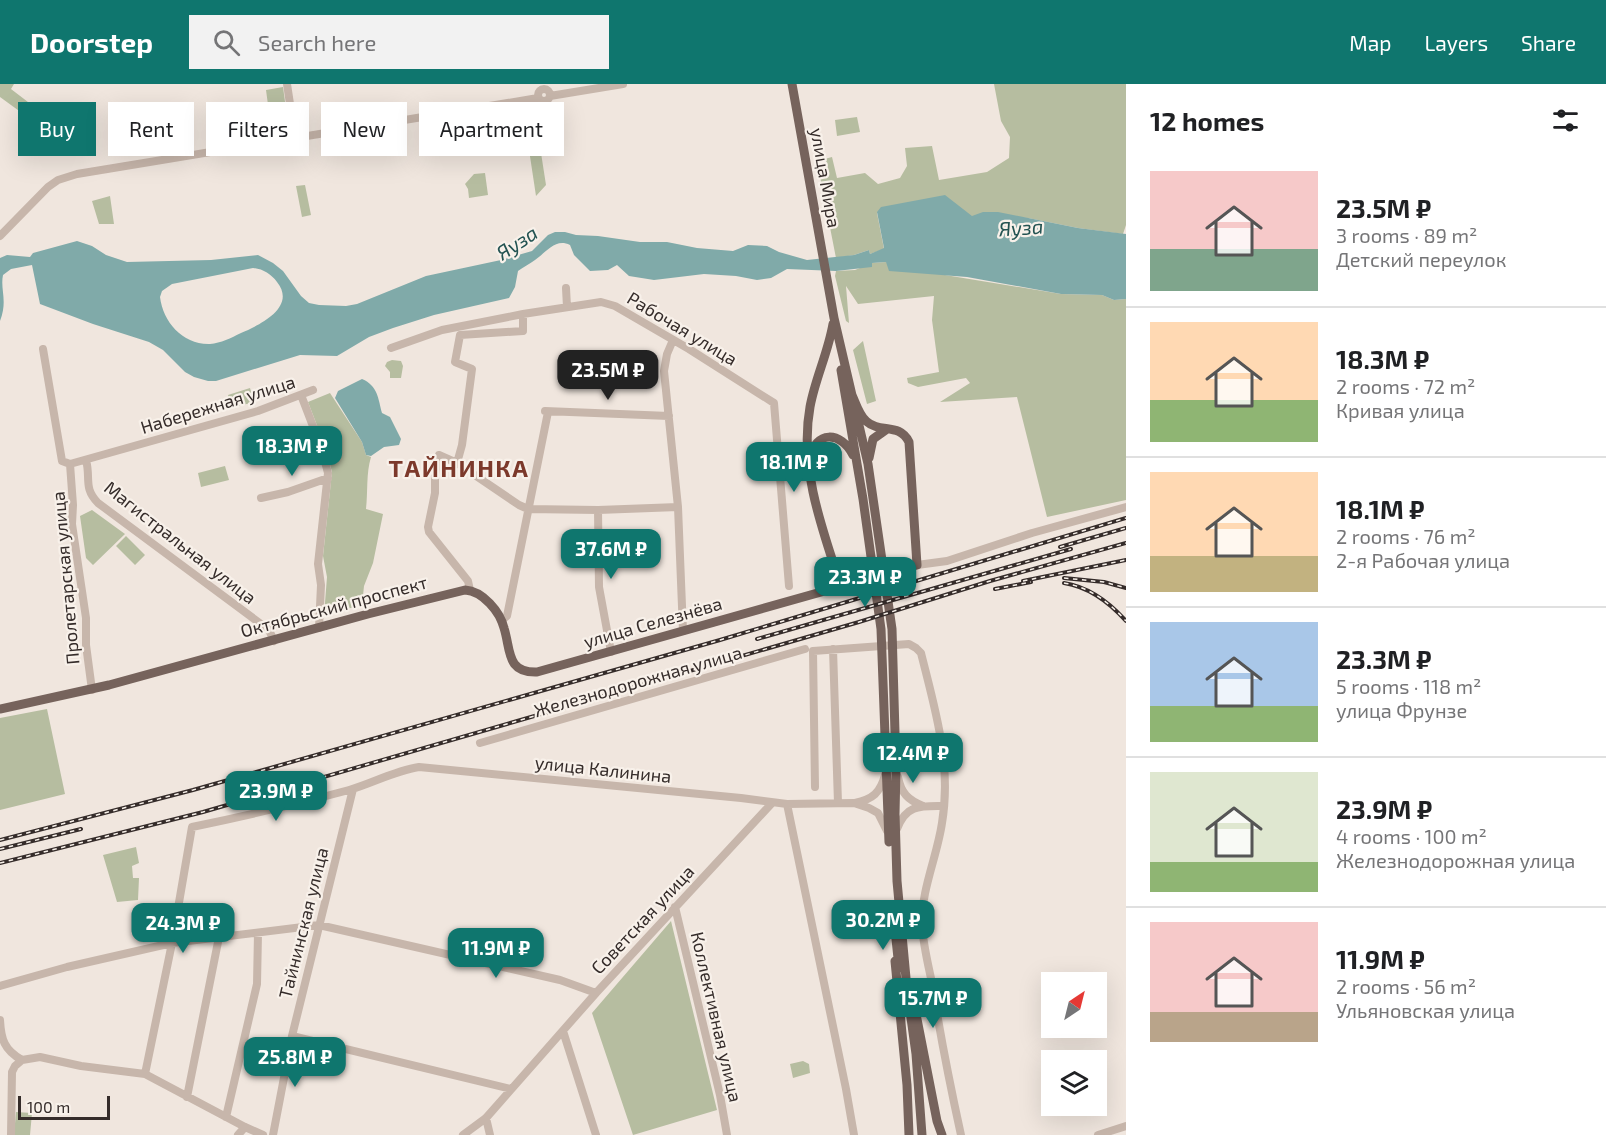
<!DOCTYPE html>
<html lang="en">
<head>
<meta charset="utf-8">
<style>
	:root { --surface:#fff; --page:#f2f2f2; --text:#202124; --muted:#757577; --line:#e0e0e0; --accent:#0f766e }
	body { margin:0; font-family:"Exo 2",sans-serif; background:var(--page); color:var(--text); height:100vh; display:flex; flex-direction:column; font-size:22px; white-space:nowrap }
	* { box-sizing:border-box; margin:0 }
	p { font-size:20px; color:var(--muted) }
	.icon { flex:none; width:33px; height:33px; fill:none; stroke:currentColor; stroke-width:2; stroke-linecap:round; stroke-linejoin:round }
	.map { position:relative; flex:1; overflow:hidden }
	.drawer { display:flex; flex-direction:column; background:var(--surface); width:480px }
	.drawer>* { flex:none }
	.hud { position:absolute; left:18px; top:18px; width:570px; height:54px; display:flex; gap:12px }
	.needle { width:39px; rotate:35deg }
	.buttons { position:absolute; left:1041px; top:888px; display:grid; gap:12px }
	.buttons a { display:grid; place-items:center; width:66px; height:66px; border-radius:0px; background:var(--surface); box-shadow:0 6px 24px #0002; font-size:30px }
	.scale { position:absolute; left:18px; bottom:15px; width:92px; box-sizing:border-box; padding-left:6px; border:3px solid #352c2a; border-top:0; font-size:16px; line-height:21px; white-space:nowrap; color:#352c2a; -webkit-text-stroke:4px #f8f1ea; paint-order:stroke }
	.price { position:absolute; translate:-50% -51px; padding:0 14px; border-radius:12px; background:var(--accent); color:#fff; font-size:20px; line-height:39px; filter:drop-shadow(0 2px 3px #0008) }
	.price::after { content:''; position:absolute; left:50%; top:36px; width:18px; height:14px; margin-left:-9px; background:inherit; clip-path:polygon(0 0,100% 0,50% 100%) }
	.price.selected { background:#222; color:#fff }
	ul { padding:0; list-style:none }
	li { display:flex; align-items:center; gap:18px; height:150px; padding:0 24px }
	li+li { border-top:2px solid var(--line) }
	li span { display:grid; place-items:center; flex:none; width:168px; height:120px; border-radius:0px; color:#555 }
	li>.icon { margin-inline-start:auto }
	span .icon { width:72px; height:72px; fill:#fffc; stroke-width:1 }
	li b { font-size:26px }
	h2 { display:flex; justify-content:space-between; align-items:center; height:72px; padding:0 24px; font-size:26px }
	.pill { padding:0 21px; border-radius:0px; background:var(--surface); box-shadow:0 6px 24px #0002; font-size:21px; line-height:54px }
	.pill.selected { background:var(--accent); color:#fff }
	header { display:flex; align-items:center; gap:36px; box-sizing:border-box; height:84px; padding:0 30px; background:var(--accent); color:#fff }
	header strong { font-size:28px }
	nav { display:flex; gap:33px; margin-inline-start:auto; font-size:21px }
	.search { width:420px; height:54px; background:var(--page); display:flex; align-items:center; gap:15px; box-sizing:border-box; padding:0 21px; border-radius:0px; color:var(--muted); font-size:22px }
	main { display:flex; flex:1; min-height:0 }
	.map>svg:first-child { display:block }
</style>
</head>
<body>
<header>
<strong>Doorstep</strong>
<div class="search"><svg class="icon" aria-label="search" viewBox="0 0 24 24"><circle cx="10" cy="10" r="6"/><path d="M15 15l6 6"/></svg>Search here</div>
<nav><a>Map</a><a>Layers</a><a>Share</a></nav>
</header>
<main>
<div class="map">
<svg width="1126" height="1051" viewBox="0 0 1126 1051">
	<rect width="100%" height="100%" fill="#f0e6de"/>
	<path fill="#b6bda0" d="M0,0H14L11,5L41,28L33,37L0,13Z
		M994,0H1126V141L1123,150L1078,144L1028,134L877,129L884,165L870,170L869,166L854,171L836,174L817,77L832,73L837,94L865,89L878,100L900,94L907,82L905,64L932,62L939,96L987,88L1009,74L1010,53L1001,37Z
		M283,3L289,47L272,50L266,6Z
		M534,24L546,101L536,112L523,26Z
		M857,33L860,48L837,52L835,36Z
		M485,89L488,111L469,114L468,105L465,100L474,90Z
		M305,101L311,131L302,133L296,102Z
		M110,112L114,140H99L92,117Z
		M886,178L939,190L1061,210L1102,211L1114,216L1126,215V416L1047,433L1017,313L940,318L970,299L966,294L918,303L908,299L907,294L939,288L932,236L934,212L858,220L846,202L849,239L846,237L835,192L836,187L855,186L872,179Z
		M863,257L876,317L867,320L853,266Z
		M392,276L401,277L403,282L401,294H390V288L385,282L387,278Z
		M250,304L254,318L232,324L228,311Z
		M330,309L362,358L366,371L371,373C366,389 368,408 366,425L383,430L373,479L364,502L362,521L324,531L327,493L323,472L332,388L325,362L308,318Z
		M225,382L229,396L201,403L198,389Z
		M92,426L125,450L93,481L86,474L80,432Z
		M126,452L145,471L135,481L116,462Z
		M47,625L65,710L0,726V634Z
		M136,763L139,779L132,782L133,794H139L138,816L117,818L103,771Z
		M671,837L717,1026L633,1051L592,929Z
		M803,977L809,980L810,989L793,994L790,980Z
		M16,1028L32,1029L30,1051H14Z"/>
	<path fill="#80aaa9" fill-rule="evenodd" d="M945,111L972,132L983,128H998L1078,144L1126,150V215L1114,216L1102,211L1061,210L967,193L889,187L886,178L872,179V183L836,187L787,185L771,194L757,196L736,192L704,190L654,196L629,192L617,181L608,186L590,187L574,171L570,161C555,154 547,168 535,176C530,180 523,183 518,187L515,203L509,214L434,231L393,244L369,253L337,272L300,271L216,297H208L194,293L185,288L163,266L149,258L93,240L40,220L32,181L11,185L3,191C0,206 8,216 0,237V174L7,171L30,173L33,169L77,157L92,162L106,171L127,178L211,176L258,171L273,179L283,187L301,212L309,219L319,221L346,222L357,220L426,192L501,176L532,167L548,151L555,148H565L576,151L598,152L640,158H667L697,164L733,167L748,161L767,162L779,168L807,176L854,171L869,166L870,170L884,164L877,128L881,123ZM253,184C263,185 271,190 277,198C297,223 260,241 241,249C231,254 221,259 210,260C183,261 163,238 160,213L162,207L172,200Z
		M362,295C378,302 378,314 382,329L390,333L401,355L399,361L384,363L371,372L366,371L362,358L335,314L338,307Z"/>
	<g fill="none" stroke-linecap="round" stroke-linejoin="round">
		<path stroke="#c7b6ab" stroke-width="8" d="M287,0L295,53
			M538 11a6 6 0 1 1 12 0a6 6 0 1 1-12 0Z
			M550,12L623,0
			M0,152L48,103L58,96L77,90L538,14
			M566,204L567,223
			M673,256L667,270L664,287L678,423L683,547
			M391,264L442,246L523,230L601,218L615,222L689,265L774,319L789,502
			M43,265L62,377L70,380L258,327L313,306
			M301,311L321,363L328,389L318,480L321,501L319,544
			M545,327L669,332
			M86,376C91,394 83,404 98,419L269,546L274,557
			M457,379L519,421L528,425L598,426L678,423
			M70,380L73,421L72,440L86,534V561L92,606
			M261,414L288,408L328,394
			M598,426L599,503L611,568
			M917,481L947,477L1032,449L1126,423
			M470,506L468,497L429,448L428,443L435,409V390L439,371L457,379L462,361L472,285L455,278L460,251L523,247V230
			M501,537L507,532L548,328
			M833,565L838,719
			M480,659L805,565
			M898,693C901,709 908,716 923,722
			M815,703L813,567L909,560L916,564L921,569C935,625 952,680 942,739C937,773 921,806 922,841C923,860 928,880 932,899C940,950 950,1001 961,1051
			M855,719C873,715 880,709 885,691
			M787,720L846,1005L854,1051
			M897,745C906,720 921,722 944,722
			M675,823L720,1011L727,1051
			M0,902L67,883L172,859L319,841L560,896L596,909
			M0,936C1,955 4,966 22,976
			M563,947L596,1051
			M292,952L511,1005
			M22,976L40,973L81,982L145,990L245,1043L263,1051
			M145,990L172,859L192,743C245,732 297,720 349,706C373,699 394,687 419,683L741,714L787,720L854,719L869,724L878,729L887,747
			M187,1013L219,853
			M226,1033L257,900L258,849
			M486,1034L490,1051
			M11,1051L12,988L15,982L22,976
			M238,1051L245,1043
			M273,1051L292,952L353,705
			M463,1051L486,1034L596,909L772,719
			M1098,1051L1126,1042"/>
		<path stroke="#76635c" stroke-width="9" d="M792,0L834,234L868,380L892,545L896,684L895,730L897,797L907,905L916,970L922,1051
			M833,240C828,269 815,295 810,323C799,383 822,445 841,502
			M841,286L863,415L881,545L889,758
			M869,374L873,355L887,345
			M810,375C815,346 841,347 853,371
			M0,625L109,601L368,530L465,506C483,507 500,528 504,544C511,566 506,589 537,588L917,481L909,358C899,338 880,350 866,337C859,331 856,320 852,311
			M893,826L899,884
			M895,877L907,1001L909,1051
			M916,930L937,1037L942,1051"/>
		<g stroke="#352c2a" stroke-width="4">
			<path id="rail" d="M1060,463L1126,444
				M1064,494L1104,498L1126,504
				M1023,497L1126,476
				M1064,499C1089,503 1109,518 1126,537
				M995,505L1031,498
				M757,555L1071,465
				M0,756L193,706L720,556L1126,434
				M0,765L81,745
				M0,779L203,728L859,538L990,497L1126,459"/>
		</g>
		<use href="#rail" stroke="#f8f1ea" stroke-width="1.5" stroke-dasharray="4.5" stroke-linecap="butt"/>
	</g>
	<g text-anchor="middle" stroke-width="4.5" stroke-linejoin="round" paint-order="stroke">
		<g font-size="18" fill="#352c2a" stroke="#f8f1ea">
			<text transform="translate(825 94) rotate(80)" y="6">улица Мира</text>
			<text transform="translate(682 245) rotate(31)" y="6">Рабочая улица</text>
			<text transform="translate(218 321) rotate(-17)" y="6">Набережная улица</text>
			<text transform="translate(180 459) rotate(38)" y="6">Магистральная улица</text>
			<text transform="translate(66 494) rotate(-95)" y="6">Пролетарская улица</text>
			<text transform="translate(334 523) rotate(-15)" y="6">Октябрьский проспект</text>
			<text transform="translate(653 539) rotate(-16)" y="6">улица Селезнёва</text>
			<text transform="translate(638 598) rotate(-16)" y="6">Железнодорожная улица</text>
			<text transform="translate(603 686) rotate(6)" y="6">улица Калинина</text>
			<text transform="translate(643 836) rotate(-47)" y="6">Советская улица</text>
			<text transform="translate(304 839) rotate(-76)" y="6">Тайнинская улица</text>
			<text transform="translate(716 933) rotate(77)" y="6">Коллективная улица</text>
		</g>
		<g font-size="20" font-style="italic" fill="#235352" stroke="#f8f1ea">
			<text transform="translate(1021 144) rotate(-4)" y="7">Яуза</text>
			<text transform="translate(517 159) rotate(-33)" y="7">Яуза</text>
		</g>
		<g font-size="24" font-weight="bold" letter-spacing="1.5" fill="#7c392b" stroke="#f8f1ea">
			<text x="459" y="393">ТАЙНИНКА</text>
		</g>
	</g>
</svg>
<div class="buttons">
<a><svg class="needle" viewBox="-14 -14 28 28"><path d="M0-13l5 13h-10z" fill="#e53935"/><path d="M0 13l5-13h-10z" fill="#757577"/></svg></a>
<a><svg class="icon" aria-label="layers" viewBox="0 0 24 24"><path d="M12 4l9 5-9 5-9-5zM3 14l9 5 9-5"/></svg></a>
</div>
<div class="scale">100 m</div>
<b class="price selected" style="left:608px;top:317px">23.5M ₽</b>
<b class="price" style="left:292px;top:393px">18.3M ₽</b>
<b class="price" style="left:794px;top:409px">18.1M ₽</b>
<b class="price" style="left:611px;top:496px">37.6M ₽</b>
<b class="price" style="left:865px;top:524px">23.3M ₽</b>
<b class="price" style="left:913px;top:700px">12.4M ₽</b>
<b class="price" style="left:276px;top:738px">23.9M ₽</b>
<b class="price" style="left:883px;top:867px">30.2M ₽</b>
<b class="price" style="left:183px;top:870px">24.3M ₽</b>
<b class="price" style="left:496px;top:895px">11.9M ₽</b>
<b class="price" style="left:933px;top:945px">15.7M ₽</b>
<b class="price" style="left:295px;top:1004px">25.8M ₽</b>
<div class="hud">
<a class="pill selected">Buy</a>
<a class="pill">Rent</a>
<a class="pill">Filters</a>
<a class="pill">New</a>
<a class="pill">Apartment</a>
</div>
</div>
<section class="drawer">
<h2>12 homes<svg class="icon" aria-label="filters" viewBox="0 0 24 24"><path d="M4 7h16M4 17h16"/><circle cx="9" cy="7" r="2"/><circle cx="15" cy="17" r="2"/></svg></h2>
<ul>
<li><span style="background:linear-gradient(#f6c9c9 65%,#7fa58c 0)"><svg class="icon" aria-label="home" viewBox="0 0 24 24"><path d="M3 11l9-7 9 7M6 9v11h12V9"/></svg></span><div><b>23.5M ₽</b><p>3 rooms · 89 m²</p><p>Детский переулок</p></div></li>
<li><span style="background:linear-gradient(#ffd9b3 65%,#8fb573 0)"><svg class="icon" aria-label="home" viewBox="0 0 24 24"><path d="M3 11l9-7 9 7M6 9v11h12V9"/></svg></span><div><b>18.3M ₽</b><p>2 rooms · 72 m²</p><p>Кривая улица</p></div></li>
<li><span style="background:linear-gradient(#ffd9b3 70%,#c2b280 0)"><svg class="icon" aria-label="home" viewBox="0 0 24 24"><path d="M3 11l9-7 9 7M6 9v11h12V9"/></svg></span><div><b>18.1M ₽</b><p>2 rooms · 76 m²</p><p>2-я Рабочая улица</p></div></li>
<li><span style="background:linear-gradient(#a9c7e8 70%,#8fb573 0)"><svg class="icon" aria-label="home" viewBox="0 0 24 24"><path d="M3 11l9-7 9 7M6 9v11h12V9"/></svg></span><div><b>23.3M ₽</b><p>5 rooms · 118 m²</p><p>улица Фрунзе</p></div></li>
<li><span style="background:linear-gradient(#dfe7d0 75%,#8fb573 0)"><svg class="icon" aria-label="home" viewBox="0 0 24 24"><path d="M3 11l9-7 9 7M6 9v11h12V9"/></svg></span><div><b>23.9M ₽</b><p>4 rooms · 100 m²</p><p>Железнодорожная улица</p></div></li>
<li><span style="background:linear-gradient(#f6c9c9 75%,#b9a48a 0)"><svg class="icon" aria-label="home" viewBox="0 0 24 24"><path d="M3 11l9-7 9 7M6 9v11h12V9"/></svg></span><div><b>11.9M ₽</b><p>2 rooms · 56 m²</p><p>Ульяновская улица</p></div></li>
</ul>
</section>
</main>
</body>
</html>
